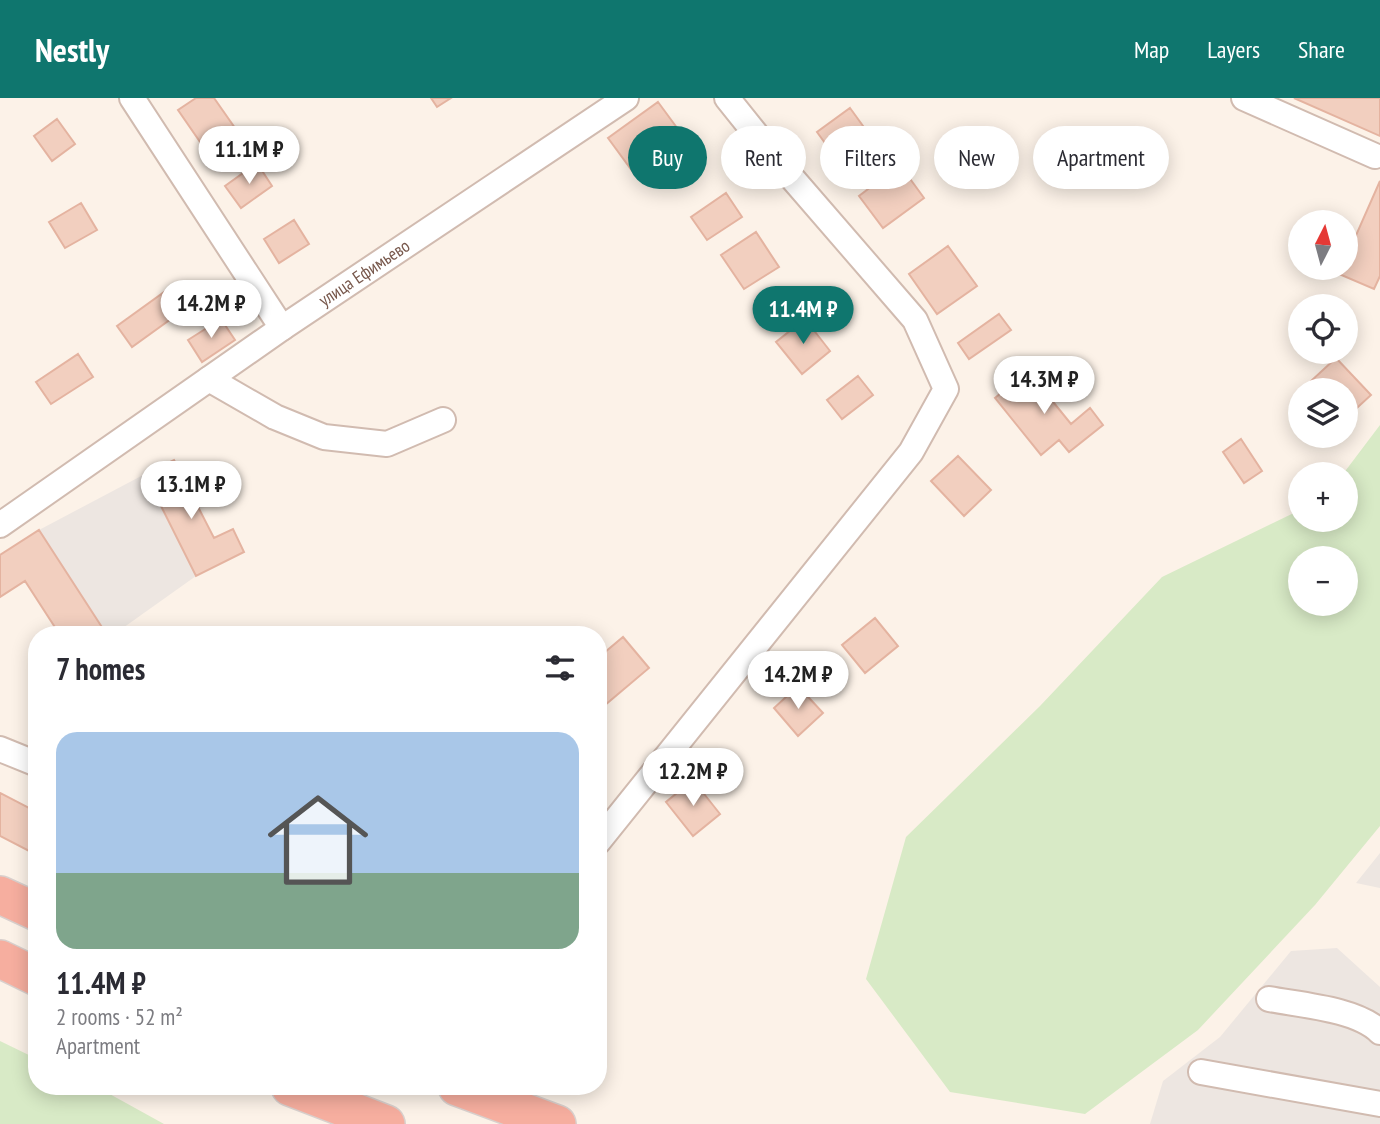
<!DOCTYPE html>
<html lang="en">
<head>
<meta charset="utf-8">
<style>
	:root { --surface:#fff; --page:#f7f7f7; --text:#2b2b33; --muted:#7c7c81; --accent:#0f766e }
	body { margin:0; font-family:"PT Sans Narrow",sans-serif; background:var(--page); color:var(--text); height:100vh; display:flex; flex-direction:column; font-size:26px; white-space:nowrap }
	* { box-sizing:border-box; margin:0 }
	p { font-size:23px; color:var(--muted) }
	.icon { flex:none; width:38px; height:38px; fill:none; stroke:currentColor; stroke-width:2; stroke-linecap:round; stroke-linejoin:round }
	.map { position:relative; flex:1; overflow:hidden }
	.details { position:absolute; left:28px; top:528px; width:579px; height:469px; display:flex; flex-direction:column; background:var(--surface); border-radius:28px; box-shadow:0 4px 18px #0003 }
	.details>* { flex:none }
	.hud { position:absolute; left:628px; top:28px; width:646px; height:63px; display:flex; gap:14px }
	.needle { width:46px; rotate:6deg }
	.buttons { position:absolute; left:1288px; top:112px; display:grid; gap:14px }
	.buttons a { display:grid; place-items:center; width:70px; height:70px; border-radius:50%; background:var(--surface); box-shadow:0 4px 18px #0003; font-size:35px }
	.price { position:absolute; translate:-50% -60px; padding:0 16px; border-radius:24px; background:#fff; color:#222; font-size:23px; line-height:46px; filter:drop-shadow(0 2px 4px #0008) }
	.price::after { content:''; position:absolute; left:50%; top:42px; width:21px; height:16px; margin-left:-10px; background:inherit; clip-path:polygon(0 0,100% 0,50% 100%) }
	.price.selected { background:var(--accent); color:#fff }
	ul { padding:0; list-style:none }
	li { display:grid; align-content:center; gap:14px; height:371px; padding:0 28px }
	li span { display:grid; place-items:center; height:217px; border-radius:21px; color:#555 }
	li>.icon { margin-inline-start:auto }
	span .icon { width:126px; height:126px; fill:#fffc; stroke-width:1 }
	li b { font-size:30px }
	h2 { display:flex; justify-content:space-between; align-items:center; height:84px; padding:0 28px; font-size:30px }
	.chip { padding:0 24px; border-radius:32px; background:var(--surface); box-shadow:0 4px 18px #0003; font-size:24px; line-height:63px }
	.chip.selected { background:var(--accent); color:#fff }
	header { display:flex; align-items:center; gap:42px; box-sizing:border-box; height:98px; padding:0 35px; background:var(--accent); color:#fff }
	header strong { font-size:33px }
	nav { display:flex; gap:38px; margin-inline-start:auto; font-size:24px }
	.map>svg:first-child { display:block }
</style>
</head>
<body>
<header>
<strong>Nestly</strong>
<nav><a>Map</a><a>Layers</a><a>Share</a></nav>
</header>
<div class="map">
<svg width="1380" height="1026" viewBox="0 0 1380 1026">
	<rect width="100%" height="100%" fill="#fcf2e8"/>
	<path fill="#ede6e1" d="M145,376L196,478L113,537H107L39,432Z
		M1380,755V790L1356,785Z
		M1337,850L1380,889V1026H1150L1163,983L1220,939L1291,853Z"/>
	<path fill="#d8eac6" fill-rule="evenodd" d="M1380,327V728L1315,807L1198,932L1085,1016L950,994L866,881L906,739L1040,608L1162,479L1300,412V422H1346V376H1343ZM1300,460H1346V506H1300Z
		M0,943L37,961V989H97L164,1026H0Z"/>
	<path fill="#f2cfbf" stroke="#e4b3a0" stroke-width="2" d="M196,0H214L235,30L205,51L178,12Z
		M431,0H451L437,9Z
		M1294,0H1380V38Z
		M658,4L683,38L633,74L608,40Z
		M850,10L879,50L846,74L817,34Z
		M57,21L75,46L52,63L34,38Z
		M257,65L272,88L241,110L225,88Z
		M900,67L924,100L883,130L859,98Z
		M1380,83V178L1374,191L1339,176L1342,170H1346V160Z
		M726,95L742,119L707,142L691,119Z
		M81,105L97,132L65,150L49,124Z
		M294,122L309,146L279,165L264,141Z
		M756,134L779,169L744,191L721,157Z
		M948,148L977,188L937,216L909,176Z
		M167,192L182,213L132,249L117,228Z
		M999,216L1011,232L969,261L958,245Z
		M221,221L235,242L202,264L188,242Z
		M805,221L830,253L802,276L776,244Z
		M78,256L93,279L51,306L36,284Z
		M1336,260L1371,297L1346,320V292H1319L1311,283Z
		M1028,273L1071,326L1090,310L1103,327L1069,354L1059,342L1041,357L995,300Z
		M858,278L873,297L842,321L827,302Z
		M1241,341L1262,373L1244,385L1223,354Z
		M958,358L991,392L964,418L931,383Z
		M174,362L214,440L233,431L244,454L196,478L145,376Z
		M39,432L107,537H60L25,483L0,499V457Z
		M875,520L898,548L865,575L842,547Z
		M623,539L649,570L605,607L598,599V560Z
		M798,588L823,615L798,638L774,610Z
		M693,682L720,716L693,738L666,704Z
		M0,695L37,714V757L0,738Z"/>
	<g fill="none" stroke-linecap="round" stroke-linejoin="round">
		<g stroke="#d1bbb0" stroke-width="28">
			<g id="minor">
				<path d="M132,0L282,230"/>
				<path d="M1244,0L1375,58"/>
				<path d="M209,281L275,319L324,339L387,346L443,322"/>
				<path id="s1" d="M0,427L282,230L626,0"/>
				<path d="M0,651L37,666"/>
				<path d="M598,744L911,354L946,291L915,222L780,66L727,0"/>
				<path d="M1269,901C1301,907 1357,911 1380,934"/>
				<path d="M1201,974L1380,1006"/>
			</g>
		</g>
		<g stroke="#d9d0cd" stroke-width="40">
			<path id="highway" d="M0,797L37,814
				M0,861L37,879
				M290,989L386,1026
				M457,989L557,1026"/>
		</g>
		<use href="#minor" stroke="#fff" stroke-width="24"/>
		<use href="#highway" stroke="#f6ae9f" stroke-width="37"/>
	</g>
	<g text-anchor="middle" stroke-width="5" stroke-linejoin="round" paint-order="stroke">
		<g font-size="18" fill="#77574b" stroke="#fff7ee">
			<text dy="6" stroke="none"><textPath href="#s1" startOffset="443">улица Ефимьево</textPath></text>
		</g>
	</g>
</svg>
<div class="buttons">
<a><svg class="needle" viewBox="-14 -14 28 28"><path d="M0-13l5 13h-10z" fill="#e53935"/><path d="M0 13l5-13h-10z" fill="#7c7c81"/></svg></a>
<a><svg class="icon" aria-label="locate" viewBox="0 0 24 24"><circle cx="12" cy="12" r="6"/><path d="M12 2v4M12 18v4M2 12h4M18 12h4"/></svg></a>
<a><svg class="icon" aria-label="layers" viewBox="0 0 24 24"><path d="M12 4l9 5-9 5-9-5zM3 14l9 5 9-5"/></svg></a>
<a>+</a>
<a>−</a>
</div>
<b class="price" style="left:249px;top:88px">11.1M ₽</b>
<b class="price" style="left:211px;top:242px">14.2M ₽</b>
<b class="price selected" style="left:803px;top:248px">11.4M ₽</b>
<b class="price" style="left:1044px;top:318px">14.3M ₽</b>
<b class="price" style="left:191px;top:423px">13.1M ₽</b>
<b class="price" style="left:798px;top:613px">14.2M ₽</b>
<b class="price" style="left:693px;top:710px">12.2M ₽</b>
<div class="hud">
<a class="chip selected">Buy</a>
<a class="chip">Rent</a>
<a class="chip">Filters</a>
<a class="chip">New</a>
<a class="chip">Apartment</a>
</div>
<section class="details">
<h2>7 homes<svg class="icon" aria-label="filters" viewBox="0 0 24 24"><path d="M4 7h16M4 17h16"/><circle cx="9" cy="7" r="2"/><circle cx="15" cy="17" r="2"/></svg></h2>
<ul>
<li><span style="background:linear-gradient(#a9c7e8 65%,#7fa58c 0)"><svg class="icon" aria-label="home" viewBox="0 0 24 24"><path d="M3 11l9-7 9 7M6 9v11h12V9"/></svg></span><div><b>11.4M ₽</b><p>2 rooms · 52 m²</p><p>Apartment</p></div></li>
</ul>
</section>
</div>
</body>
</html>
